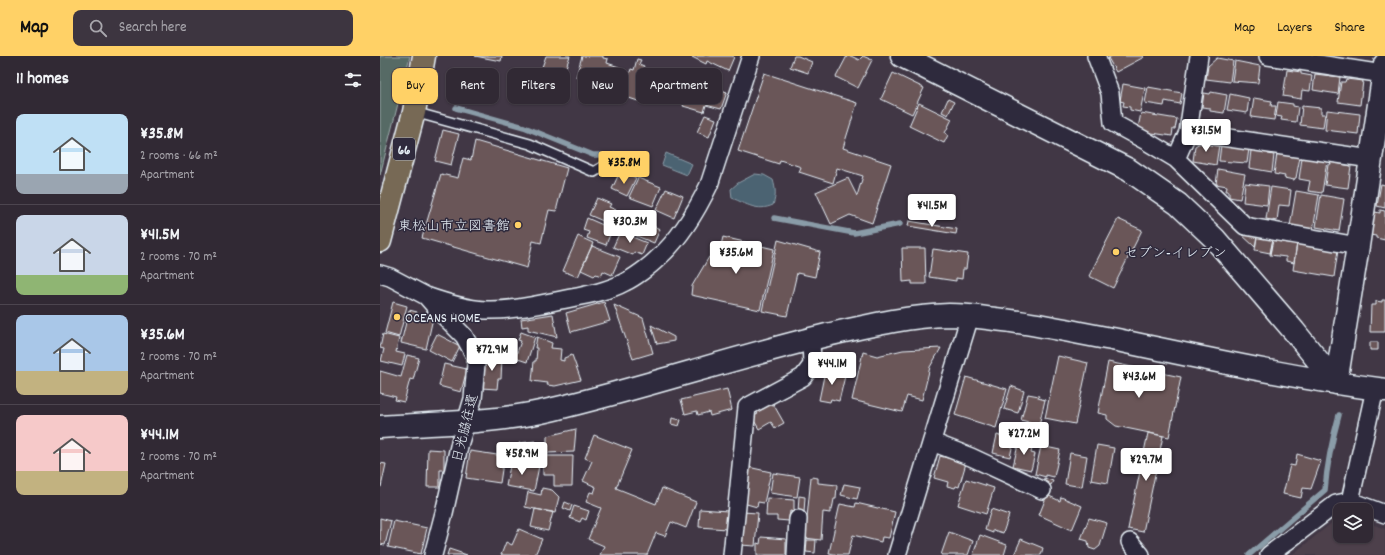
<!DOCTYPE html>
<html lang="en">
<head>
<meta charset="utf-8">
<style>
	:root { --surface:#312934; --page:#3d3540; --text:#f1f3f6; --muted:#a8a6ac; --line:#4c454f; --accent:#ffd166 }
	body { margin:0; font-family:Dekko,"Klee One",sans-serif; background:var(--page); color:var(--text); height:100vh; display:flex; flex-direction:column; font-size:15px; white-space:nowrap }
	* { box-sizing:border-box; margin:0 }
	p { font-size:13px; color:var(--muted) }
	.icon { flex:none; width:22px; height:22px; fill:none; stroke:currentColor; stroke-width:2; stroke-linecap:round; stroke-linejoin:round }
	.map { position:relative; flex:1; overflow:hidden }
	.details { display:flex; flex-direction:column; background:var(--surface); width:380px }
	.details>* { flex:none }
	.hud { position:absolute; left:12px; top:12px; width:380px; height:36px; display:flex; gap:8px }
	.buttons { position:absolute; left:953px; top:447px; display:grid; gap:8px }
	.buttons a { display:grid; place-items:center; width:40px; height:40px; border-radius:8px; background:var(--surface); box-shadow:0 1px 3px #0004,0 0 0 1px var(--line); font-size:20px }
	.price { position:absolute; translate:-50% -34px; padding:0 9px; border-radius:4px; background:#fff; color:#222; font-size:13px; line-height:26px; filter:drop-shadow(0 1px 2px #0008) }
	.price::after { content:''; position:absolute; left:50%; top:24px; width:12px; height:9px; margin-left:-6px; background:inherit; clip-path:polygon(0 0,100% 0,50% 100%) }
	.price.current { background:var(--accent); color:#111 }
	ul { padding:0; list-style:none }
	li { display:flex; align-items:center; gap:12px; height:100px; padding:0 16px }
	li+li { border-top:1px solid var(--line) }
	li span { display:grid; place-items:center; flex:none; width:112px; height:80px; border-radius:8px; color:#555 }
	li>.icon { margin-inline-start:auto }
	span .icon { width:48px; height:48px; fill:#fffc; stroke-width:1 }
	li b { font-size:17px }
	h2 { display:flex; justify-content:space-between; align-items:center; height:48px; padding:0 16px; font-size:17px }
	.chip { padding:0 14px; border-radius:8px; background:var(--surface); box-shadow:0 1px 3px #0004,0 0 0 1px var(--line); font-size:14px; line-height:36px }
	.chip.current { background:var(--accent); color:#111 }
	header { display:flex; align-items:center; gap:24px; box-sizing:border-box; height:56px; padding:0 20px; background:var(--accent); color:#111 }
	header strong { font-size:19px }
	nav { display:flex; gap:22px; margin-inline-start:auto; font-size:14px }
	.search { width:280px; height:36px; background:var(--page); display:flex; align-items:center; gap:10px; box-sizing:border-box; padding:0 14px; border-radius:8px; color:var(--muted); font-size:15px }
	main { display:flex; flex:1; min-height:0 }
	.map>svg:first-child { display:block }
</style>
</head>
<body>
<header>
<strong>Map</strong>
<div class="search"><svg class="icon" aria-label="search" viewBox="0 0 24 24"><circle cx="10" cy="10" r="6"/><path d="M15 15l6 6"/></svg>Search here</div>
<nav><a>Map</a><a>Layers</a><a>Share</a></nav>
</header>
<main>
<section class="details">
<h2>11 homes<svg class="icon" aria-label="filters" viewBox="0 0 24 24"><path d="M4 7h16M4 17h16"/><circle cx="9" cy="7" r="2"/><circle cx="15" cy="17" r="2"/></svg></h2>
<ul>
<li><span style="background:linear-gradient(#bfe0f5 75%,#9aa5b1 0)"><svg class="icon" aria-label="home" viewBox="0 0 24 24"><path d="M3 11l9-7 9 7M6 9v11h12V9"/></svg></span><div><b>¥35.8M</b><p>2 rooms · 66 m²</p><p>Apartment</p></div></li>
<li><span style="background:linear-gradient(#c9d6e8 75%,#8fb573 0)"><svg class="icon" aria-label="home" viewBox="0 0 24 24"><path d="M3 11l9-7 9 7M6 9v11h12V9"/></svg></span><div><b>¥41.5M</b><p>2 rooms · 70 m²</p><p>Apartment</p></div></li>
<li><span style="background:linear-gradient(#a9c7e8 70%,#c2b280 0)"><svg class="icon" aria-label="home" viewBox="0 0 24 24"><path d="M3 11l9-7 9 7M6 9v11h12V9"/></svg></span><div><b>¥35.6M</b><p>2 rooms · 70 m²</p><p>Apartment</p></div></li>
<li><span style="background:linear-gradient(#f6c9c9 70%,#c2b280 0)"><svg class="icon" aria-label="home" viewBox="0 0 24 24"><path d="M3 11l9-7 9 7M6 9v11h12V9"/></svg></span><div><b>¥44.1M</b><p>2 rooms · 70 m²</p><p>Apartment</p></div></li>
</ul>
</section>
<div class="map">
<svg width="1005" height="499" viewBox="0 0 1005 499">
	<rect width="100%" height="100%" fill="#413745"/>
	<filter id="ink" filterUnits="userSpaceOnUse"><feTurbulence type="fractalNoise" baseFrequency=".025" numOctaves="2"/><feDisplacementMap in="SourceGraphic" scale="8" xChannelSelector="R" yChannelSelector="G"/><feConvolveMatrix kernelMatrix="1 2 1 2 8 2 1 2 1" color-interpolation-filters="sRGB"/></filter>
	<g filter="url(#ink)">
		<path fill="#4e404b" d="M953,466L960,468V480H986V466L1005,473V499H912Z"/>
		<path fill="#566b65" stroke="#9faeae" d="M0,0H30L0,119Z"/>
		<path fill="#4b6472" stroke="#8a9ca8" d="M286,97L312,108L307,119L282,109Z
			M375,118L384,119L393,124C396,134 396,140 393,149C377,156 367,148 352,142L351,133L358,127Z"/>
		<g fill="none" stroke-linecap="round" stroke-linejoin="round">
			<path stroke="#8a9ca8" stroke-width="5.5" d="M76,52L144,71L213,99H219
				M394,162L474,177L520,168
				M869,499L945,434C947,408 952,384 959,359"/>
		</g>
		<path fill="#6b5659" stroke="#e8f1f8" d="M95,0H122L121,5Z
			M166,0H190L182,22L161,14Z
			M202,0H223V2L228,3L227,7L239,11L233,30L223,27V29L196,21Z
			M312,0H352L354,1L348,15L327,5L326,8L312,1Z
			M414,0H418L432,6L428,17L410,11Z
			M467,0H471L479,4L483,0L492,4L478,32L456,21Z
			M732,0H763L764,1L736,16L728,2Z
			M837,2L853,5L850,26L826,23L828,10Z
			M257,3L261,4L259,8L264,10L261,19L285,27L279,46L271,44L270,46L259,42L258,45L237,38L244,18L249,19L251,13L254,14Z
			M855,5L880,10L878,27L852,25Z
			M907,14L921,16V18L932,20L930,35L922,34L921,43L903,40Z
			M290,16L299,19L300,17L328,26L327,29L347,36L341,53L326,49L324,56L303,50L305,44L283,37Z
			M384,17L477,47L463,92L511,108L492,167L470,159L451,168L436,136L468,122L477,140L483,120L457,112L453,127L419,116L421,111L400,104L399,108L358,95Z
			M513,17L544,32L532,58L501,43Z
			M935,18L960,21L958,38L933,34Z
			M966,23L983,25L980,49L958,46L961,26H965Z
			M743,28L765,32L760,56L750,54V51L743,50L744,46L740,45Z
			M226,31L236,34L233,45L223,43Z
			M768,31L802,37L800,48L785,45L784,50L765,47Z
			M831,36L847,39L844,57L830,55V52L822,51L824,37L830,38Z
			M850,38L869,42L867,57L847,54Z
			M281,40L286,41L285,46L280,44Z
			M874,42L892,45L891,50H896L894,64L871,61Z
			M568,43L574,46L568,59L562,56Z
			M898,46L913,48V50L918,51L916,66L901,64L902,61L896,60Z
			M539,47L572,63L565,77L568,79L564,87L529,70Z
			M922,50L941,52V58H945L943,72L920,69Z
			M947,54L980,58L978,78L945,74Z
			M761,57L797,63L795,73H793L792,80L765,76L758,72Z
			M325,59L336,63L329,81L317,76Z
			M63,74L79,78L71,109L55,105Z
			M95,85L187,112L176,155L169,154L161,187L153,185L147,212L42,182L61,118L78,122L83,102L91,104Z
			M822,86L839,89L836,109L813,105L815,90Z
			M841,89L869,93L867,107L839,105Z
			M871,94L888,96V98L894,99L892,116L869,112Z
			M897,97L920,101L916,122H915L914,124L904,122L905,120L894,118Z
			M922,102L947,105L942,137L928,135L930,125L919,123Z
			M951,106L971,110L968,132L945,129L948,109H950Z
			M838,113L865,118L860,143L849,141V135H846L847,130L836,128Z
			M248,118L256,122L247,140L232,133L238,120L246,124Z
			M258,122L281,131L273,150L249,141Z
			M865,127L889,130L887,149L863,146Z
			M1001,128L1005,129V152L997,150Z
			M891,131L911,134L909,150L899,149L897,165L886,163Z
			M286,133L303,140L294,162L276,154Z
			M916,135L939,139L933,174L910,170Z
			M941,139L964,143L959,175L936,171Z
			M217,142L231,148L229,151L236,154L230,168L209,159Z
			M1000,154L1005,155V184L996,182V180L990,179L995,156L1000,157Z
			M248,160L280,173L274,187L242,174Z
			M207,162L232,173L226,189L207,182L209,176L203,174Z
			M738,163L762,174L733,232L709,220Z
			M529,165L577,173L576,178L528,170Z
			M240,176L267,187L262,199L254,196L253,199L233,191Z
			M861,178L877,180L875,191Z
			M198,180L213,187L198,221L183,215Z
			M343,181L394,193L380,254L311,239L312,230L329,201L338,202Z
			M877,181L893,183L890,197L875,194Z
			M893,183L917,187L914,207L906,205V201L890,199Z
			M398,184L440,196L435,221L417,217L407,260L382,255Z
			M917,187L958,194L954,221L913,214Z
			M212,190L240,201L232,219L223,215L221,220L216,218L214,220L201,214Z
			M522,192H545L546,228H532V225L523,226Z
			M553,193L588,198L586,213H583L582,223L576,222V225L549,221Z
			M1002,244H1005V276H990L991,249H996V245L1002,246Z
			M13,246L27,250L19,281L5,277Z
			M224,246L230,265L191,276L186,257Z
			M234,249L263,262L273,297L253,303Z
			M29,254L37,256L36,259L53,262L46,293L21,287Z
			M173,258L177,281L148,274V270L142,271L141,263Z
			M271,269L294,281V285L277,288Z
			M141,276L155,281L147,306L135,302L141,285L138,284Z
			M3,278L19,282L16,296L25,298L22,310L1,305L4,293L0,292Z
			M57,278L80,290L72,306L49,294Z
			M157,281L172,287L171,292L181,293L180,304L184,305V302L192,299L201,324L175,330L167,329L168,327L152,325L154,305H156L157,292H155Z
			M990,286H998V294H990Z
			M561,292L550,311L542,344L527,340L522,356L472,344L483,296L497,300L523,294Z
			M27,299L39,302L33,324L30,323L24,346L15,344L16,341L0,337V315L21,321Z
			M105,300L122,301L121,323H118L117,333L101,332Z
			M678,300L708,307L695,368L665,362Z
			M728,306L801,321L789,381L736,370L727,363V359L718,357Z
			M64,308L87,313L81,336L59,330Z
			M454,313L466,316L459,345L451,343L450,346L439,344L445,315L453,317Z
			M586,321L627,333L616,372L575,359Z
			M631,330L644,335L638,357L624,353Z
			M347,333L352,354L330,360L329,356L318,359L317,355L305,358L301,344Z
			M648,338L659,340L658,342L665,344L659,369L641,364Z
			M391,344L404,367L395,372L391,366L379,373L372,361L378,358L375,354Z
			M292,362L301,364L299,370L291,368Z
			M196,373L194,396L167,397V380Z
			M768,377L783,380L763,476L748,473Z
			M214,379L252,394L236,432L276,448L282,432L316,446L306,472L291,466L285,480L276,477L267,499H220L224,490L208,483L221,452L206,446L210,436L214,437L216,431L203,425L212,405L205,402Z
			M617,379L634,383L630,401L613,397Z
			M155,385L156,393L140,396L139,387Z
			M639,385L653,388L651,397L655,398L651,414L633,410Z
			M717,389L734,392L728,427L711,424Z
			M661,390L680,394L674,421L666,419V421L655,418Z
			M48,393L64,394V414H60V431H47Z
			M90,395L124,400L120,427L86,422Z
			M690,397L707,400L702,431L685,428Z
			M917,398L941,405L931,433L923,432L921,442L903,438L910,409L915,410Z
			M163,400H193L192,430H174V419H163Z
			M560,400L586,407L579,431L576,430L575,432L567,430L568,426L554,422Z
			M131,405L159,410L154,435L126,430Z
			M0,407L6,408L1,431H0Z
			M368,411L391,416L384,447L378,446L377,451L363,447L368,424L365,423Z
			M393,417L420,421L417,441L390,437Z
			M431,421L438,422V427L457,429L456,443H454L452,454L450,453V457L443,456L441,484L425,482Z
			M664,422L673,425L671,429L663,426Z
			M586,423L614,432L606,458L578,449Z
			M464,428L480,431L477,443L461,439Z
			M162,432L172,434L179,441L175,457L145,451L148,436L161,439Z
			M667,439L680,445L681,441L702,450L692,474L659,459Z
			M419,440L425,441L424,457L418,456Z
			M387,442L414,444V456L410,455L409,465L397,464V460H386Z
			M185,446L192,449L190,455L183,452Z
			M476,447L515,456L509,482L502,481L501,486L473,479L468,499H459L449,497L460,448L475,451Z
			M194,450L209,455L206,464L202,462L200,466L190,462Z
			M155,453L173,456L168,475L151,471Z
			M320,453L348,455L347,473L319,471Z
			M611,453L629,459L623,477L613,474V477L605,474Z
			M362,456L378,457L375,490L360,489Z
			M0,462L11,465L5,489L0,488Z
			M709,462L727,467L720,490L715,494L709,492L708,485L701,483Z
			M14,465L47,472L41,498L8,491Z
			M139,473L162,483L155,499H121L126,486L132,489Z
			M569,476L593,485L588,499H561Z
			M600,479L627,489L624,499H593Z
			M381,481L406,483V499H377V487L380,488Z
			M641,483L663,492L661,499H634Z
			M427,484H436L435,497L426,496Z
			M69,493L87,499H67Z"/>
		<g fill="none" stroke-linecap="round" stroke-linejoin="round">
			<g stroke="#e8f1f8" stroke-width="12">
				<path id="service" d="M34,56L150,88L214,116L237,102"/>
			</g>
			<g stroke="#e8f1f8" stroke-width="20">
				<path id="minor" d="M716,0L730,37L733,67L766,85L796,103
					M819,0L808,76L796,103L865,170L978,190
					M888,0L1003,18
					M808,76L991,103
					M0,218L10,221L46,240L59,255L84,280L95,300L96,308L93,343L80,386L64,457L53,499
					M46,240C66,247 85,253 105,254C131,255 156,249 181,244C201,240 227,236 245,226C254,222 270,210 277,203C300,183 316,156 329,129L371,0
					M552,386L591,401L662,434
					M970,445L995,333
					M750,486L761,499
					M352,499L367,351L423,321L432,309L431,283
					M416,499L418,463
					M517,499L590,260
					M889,499L956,448L970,445L1005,458"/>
			</g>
			<g stroke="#e8f1f8" stroke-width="25">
				<path id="tertiary" d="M522,0L749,114L798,148L834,182L914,275L956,327
					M956,327L978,190L1005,8
					M0,371C58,367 117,367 174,353C266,331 355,301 447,279C487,270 528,260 569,259C585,259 600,261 615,263C654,267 693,276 732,283C823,302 913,322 1005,334"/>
			</g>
			<g stroke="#e8f1f8" stroke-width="25">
				<path id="primary" d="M0,185L34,56L44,0"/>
			</g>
			<use href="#service" stroke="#2f2a3d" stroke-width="9"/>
			<use href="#minor" stroke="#2f2a3d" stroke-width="17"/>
			<use href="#tertiary" stroke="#2f2a3d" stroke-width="22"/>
			<use href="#primary" stroke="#776954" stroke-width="22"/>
		</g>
	</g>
	<g fill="#ffd166" stroke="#2f2a3d" stroke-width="1.5">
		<circle cx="138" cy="169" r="4"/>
		<circle cx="736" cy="196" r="4"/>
		<circle cx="17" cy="261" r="4"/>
	</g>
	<g text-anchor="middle" stroke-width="3" stroke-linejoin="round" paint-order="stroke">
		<rect fill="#2f2a3d" stroke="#b0b5c0" stroke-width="1" x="13" y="82" width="22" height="22" rx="3"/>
		<g font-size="13" font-weight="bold" fill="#e8f1f8">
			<text x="24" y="98">66</text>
		</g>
		<g font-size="14" fill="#e8f1f8" stroke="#2f2a3d" text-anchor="start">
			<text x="130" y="174" text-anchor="end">東松山市立図書館</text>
			<text x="744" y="201">セブン-イレブン</text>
			<text x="25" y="266">OCEANS HOME</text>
		</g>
		<g font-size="14" fill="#e8f1f8" stroke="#2f2a3d">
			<text transform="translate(84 372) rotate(-76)" y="5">日光脇往還</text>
		</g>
	</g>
</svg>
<div class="buttons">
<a><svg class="icon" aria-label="layers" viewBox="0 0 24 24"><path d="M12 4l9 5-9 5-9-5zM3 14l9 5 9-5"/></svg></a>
</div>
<b class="price" style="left:826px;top:97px">¥31.5M</b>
<b class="price current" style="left:244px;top:129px">¥35.8M</b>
<b class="price" style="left:552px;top:172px">¥41.5M</b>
<b class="price" style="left:250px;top:188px">¥30.3M</b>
<b class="price" style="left:356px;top:219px">¥35.6M</b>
<b class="price" style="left:112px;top:316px">¥72.9M</b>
<b class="price" style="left:452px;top:330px">¥44.1M</b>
<b class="price" style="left:759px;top:343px">¥43.6M</b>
<b class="price" style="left:644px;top:400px">¥27.2M</b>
<b class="price" style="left:142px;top:420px">¥58.9M</b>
<b class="price" style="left:766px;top:426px">¥29.7M</b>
<div class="hud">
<a class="chip current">Buy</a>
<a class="chip">Rent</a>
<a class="chip">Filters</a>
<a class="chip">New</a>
<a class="chip">Apartment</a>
</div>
</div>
</main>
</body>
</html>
